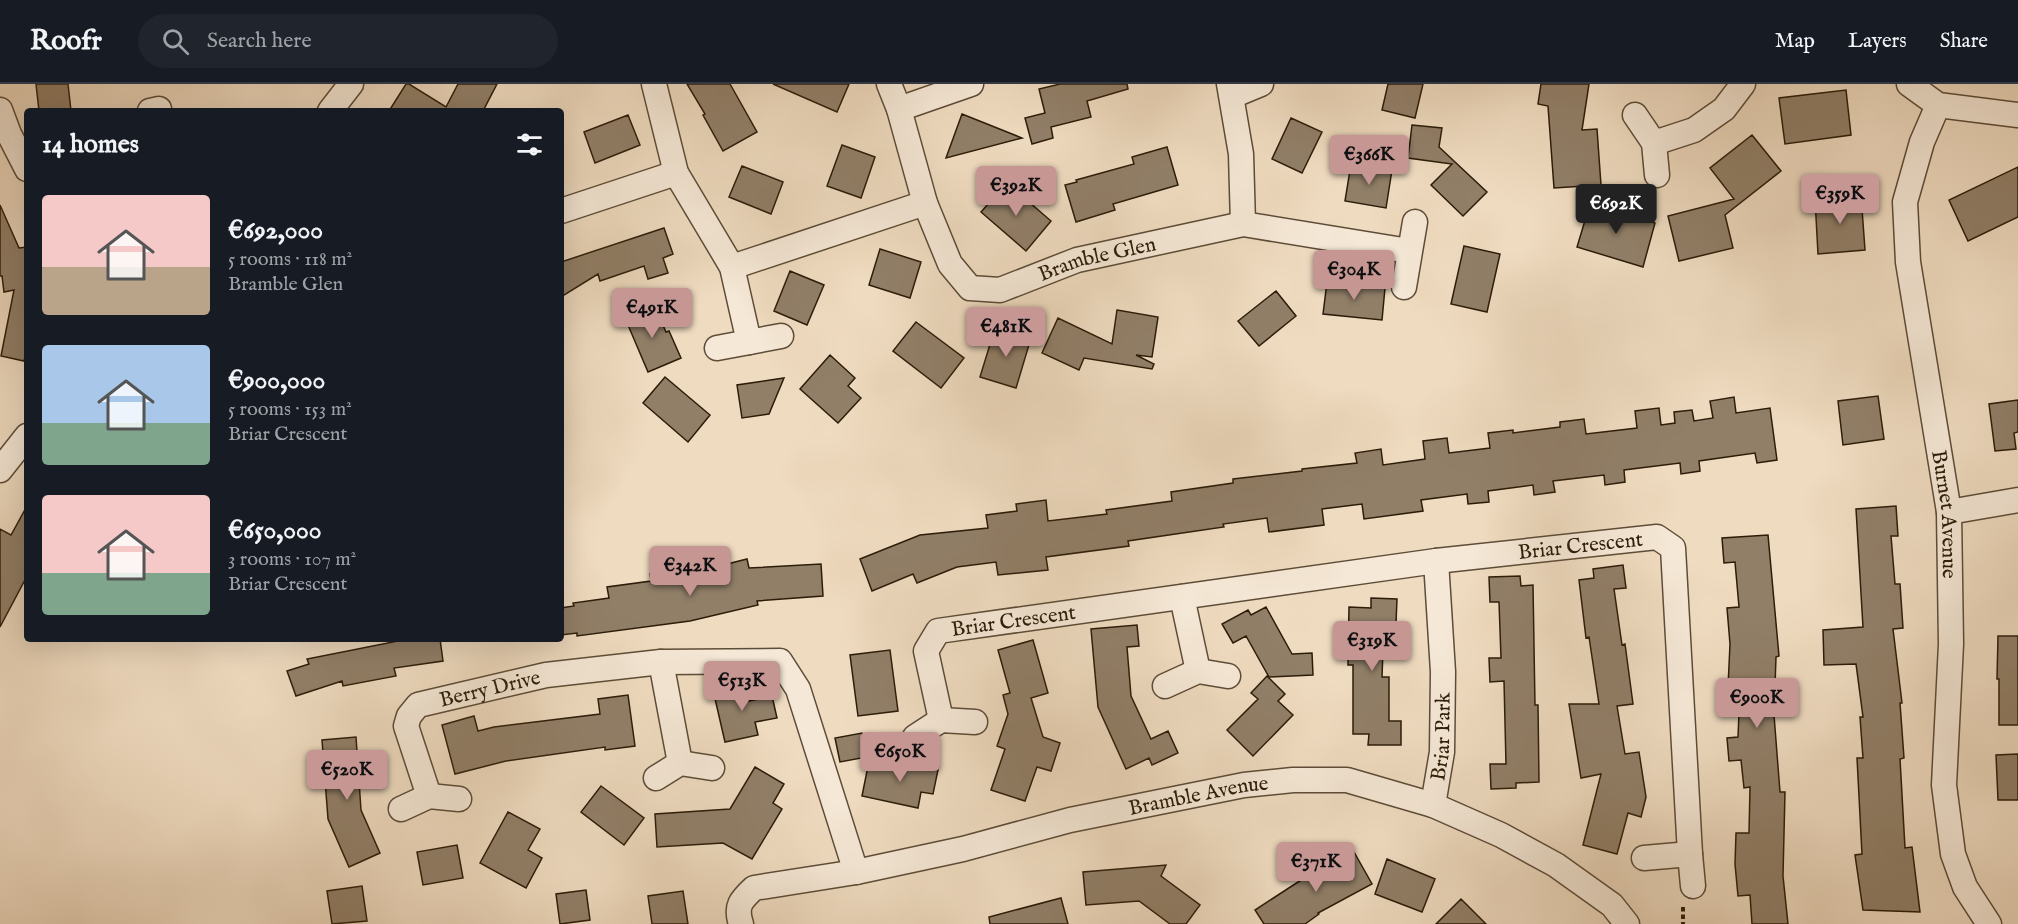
<!DOCTYPE html>
<html lang="en">
<head>
<meta charset="utf-8">
<style>
	:root { --surface:#171b24; --page:#20242c; --text:#f1f3f6; --muted:#9ea1a6; --line:#363941; --accent:#c59692 }
	body { margin:0; font-family:"IM FELL English",serif; background:var(--page); color:var(--text); height:100vh; display:flex; flex-direction:column; font-size:22px; white-space:nowrap }
	* { box-sizing:border-box; margin:0 }
	p { font-size:20px; color:var(--muted) }
	.icon { flex:none; width:33px; height:33px; fill:none; stroke:currentColor; stroke-width:2; stroke-linecap:round; stroke-linejoin:round }
	.map { position:relative; flex:1; overflow:hidden }
	.side { position:absolute; left:24px; top:24px; width:540px; height:534px; display:flex; flex-direction:column; background:var(--surface); border-radius:6px; box-shadow:0 6px 24px #0002 }
	.side>* { flex:none }
	.price { position:absolute; translate:-50% -51px; padding:0 14px; border-radius:6px; background:var(--accent); color:#111; font-size:20px; line-height:39px; filter:drop-shadow(0 2px 3px #0008) }
	.price::after { content:''; position:absolute; left:50%; top:36px; width:18px; height:14px; margin-left:-9px; background:inherit; clip-path:polygon(0 0,100% 0,50% 100%) }
	.price.selected { background:#222; color:#fff }
	ul { padding:0; list-style:none }
	li { display:flex; align-items:center; gap:18px; height:150px; padding:0 18px }
	li span { display:grid; place-items:center; flex:none; width:168px; height:120px; border-radius:6px; color:#555 }
	li>.icon { margin-inline-start:auto }
	span .icon { width:72px; height:72px; fill:#fffc; stroke-width:1 }
	li b { font-size:26px }
	h2 { display:flex; justify-content:space-between; align-items:center; height:72px; padding:0 18px; font-size:26px }
	header { display:flex; align-items:center; gap:36px; box-sizing:border-box; height:84px; padding:0 30px; background:var(--surface); border-bottom:2px solid var(--line) }
	header strong { font-size:28px }
	nav { display:flex; gap:33px; margin-inline-start:auto; font-size:21px }
	.search { width:420px; height:54px; background:var(--page); display:flex; align-items:center; gap:15px; box-sizing:border-box; padding:0 21px; border-radius:33px; color:var(--muted); font-size:22px }
	.map>svg:first-child { display:block }
</style>
</head>
<body>
<header>
<strong>Roofr</strong>
<div class="search"><svg class="icon" aria-label="search" viewBox="0 0 24 24"><circle cx="10" cy="10" r="6"/><path d="M15 15l6 6"/></svg>Search here</div>
<nav><a>Map</a><a>Layers</a><a>Share</a></nav>
</header>
<div class="map">
<svg width="2018" height="840" viewBox="0 0 2018 840">
	<rect width="100%" height="100%" fill="#efdbc0"/>
	<filter id="stains"><feTurbulence type="fractalNoise" baseFrequency=".00333" numOctaves="4"/><feColorMatrix values="0 0 0 0 .2 0 0 0 0 .09 0 0 0 0 .02 0 0 0 .5 -.17"/></filter>
	<radialGradient id="worn" r=".72"><stop offset=".6" stop-color="#630" stop-opacity="0"/><stop offset="1" stop-color="#630" stop-opacity=".3"/></radialGradient>
	<path fill="#917f68" stroke="#2c1c09" stroke-width="1.5" d="M36,0H68L71,27H39Z
		M406,0H409L446,23L458,0H497L483,27H389Z
		M687,0H730L757,48L723,67L703,31L705,30Z
		M773,0H849L837,28Z
		M1060,0H1127L1128,5L1087,17L1091,33L1051,43L1053,54L1032,60L1025,34L1045,29L1039,5Z
		M1388,0H1423L1415,34L1382,26Z
		M1541,0H1589L1582,46L1597,45L1601,101L1554,104L1548,22L1538,20Z
		M1846,6L1851,51L1785,60L1779,14Z
		M962,30L1022,54L946,74Z
		M628,31L640,61L595,79L584,48Z
		M1291,34L1322,48L1302,89L1272,75Z
		M1412,41L1442,44L1439,63L1487,108L1463,132L1431,101L1452,80L1408,74Z
		M1752,51L1781,87L1725,131L1733,164L1679,177L1668,132L1734,115L1710,84Z
		M842,61L875,73L861,114L827,102Z
		M1167,63L1178,101L1113,120L1115,126L1076,138L1065,101L1077,98L1076,96L1134,80L1132,73Z
		M1351,80L1392,86L1386,124L1345,117Z
		M742,82L783,98L771,130L729,113Z
		M2018,83V133L1968,157L1949,116Z
		M1007,99L1051,137L1026,167L981,128Z
		M1861,111L1865,166L1818,170L1815,115Z
		M1590,120L1655,139L1643,183L1577,163Z
		M0,121L19,164L27,163V265L24,277L1,272L14,206L4,208L2,192H0Z
		M664,144L673,170L663,174L668,189L648,195L644,182L600,197L598,190L561,213V178Z
		M1464,162L1500,170L1487,228L1451,220Z
		M880,165L921,178L910,214L869,201Z
		M790,187L824,201L807,241L774,227Z
		M1327,198L1385,204L1382,236L1323,230Z
		M1276,207L1296,232L1259,262L1238,237Z
		M654,221L666,248L669,247L681,274L648,288L625,234Z
		M1117,226L1158,233L1152,273L1136,271L1154,280L1152,285L1084,274L1079,286L1042,269L1058,234L1112,260Z
		M916,238L964,274L941,304L893,267Z
		M995,244L1031,254L1016,304L980,293Z
		M830,271L855,294L848,302L861,314L838,339L800,305Z
		M665,293L710,331L688,358L643,319Z
		M784,294L769,330L742,334L737,301Z
		M1878,312L1884,355L1843,361L1838,317Z
		M1734,313L1736,329L1770,324L1777,376L1757,379L1755,369L1699,377L1700,387L1681,390L1680,379L1624,386L1625,398L1605,401L1604,391L1553,397L1555,408L1534,411L1533,401L1488,407L1489,418L1468,420L1467,410L1421,416L1423,427L1364,435L1362,420L1322,425L1324,441L1269,448L1267,434L1223,440L1224,443L1128,457L1129,462L1046,473L1048,486L998,491L996,478L957,483L917,499L913,490L872,507L860,475L920,451L988,444L986,431L1017,427L1016,420L1046,416L1048,437L1107,430L1106,426L1172,417L1171,408L1233,399V395L1302,387V385L1357,379L1355,369L1381,365L1383,381L1425,375L1423,357L1447,354L1449,369L1490,364L1488,349L1513,346V349L1560,343V338L1584,335L1586,350L1637,344L1635,327L1659,324L1661,341L1675,339L1674,328L1692,326L1694,337L1713,334L1710,317Z
		M2018,316V348L2014,349L2016,365L1995,367L1989,320Z
		M27,422V492L0,543V445L11,451Z
		M1896,422L1898,452H1891L1895,500H1900L1903,544L1893,545L1902,619H1900L1904,674L1900,675L1905,764L1912,763L1920,828L1863,826L1855,771L1862,770L1857,674H1863L1860,633H1863L1856,580L1824,581L1823,546L1863,543L1856,425Z
		M1768,451L1779,572L1776,573L1774,631L1780,708H1785L1783,792L1788,840H1752L1750,811L1738,812L1735,780L1736,749H1749L1750,703L1744,704L1741,676L1729,677L1727,654L1738,653L1740,604L1728,603L1730,560L1727,524L1739,523L1735,478L1724,479L1722,454Z
		M747,475L749,484L821,480L823,512L757,517L758,521L690,537L577,552V549L561,551V524L574,522L573,519L609,514L607,503L651,497L650,490L678,487L679,498L720,488L719,482Z
		M1623,481L1626,504L1614,505L1622,561L1625,560L1633,620L1617,622L1625,670L1639,668L1646,713L1641,733L1628,729L1617,770L1583,761L1601,690L1581,694L1569,620H1599L1589,553L1586,554L1579,496L1594,494L1593,485Z
		M1520,492L1521,502L1533,501L1535,621H1538L1539,698L1516,699V704L1491,705L1490,680H1506L1504,597L1490,598L1489,574H1501L1499,518H1490L1489,493Z
		M1371,514L1397,515L1396,539L1384,538L1382,593H1389V637H1401V661H1368L1369,650H1353V581H1348L1349,523L1371,524Z
		M1266,523L1292,570L1312,569L1313,591L1269,593L1246,552L1233,559L1222,540L1248,526L1251,531Z
		M1137,541L1139,562L1127,563L1131,612L1151,655L1168,647L1178,669L1152,681L1149,674L1126,685L1098,623L1091,545Z
		M1998,552H2018V641H1999V595H1997Z
		M408,555H440L443,577L394,584L396,592L343,602L342,597L296,612L287,587L309,580L307,575Z
		M1033,556L1048,609L1031,614L1043,653L1060,659L1051,687L1037,683L1025,717L991,706L1005,665L997,662L1008,630L1003,611L1010,609L998,566Z
		M890,566L898,627L858,632L850,571Z
		M1267,592L1285,610L1278,617L1293,631L1253,672L1227,646L1258,615L1251,609Z
		M745,599L749,617L772,612L777,634L755,638L758,651L725,658L713,606Z
		M628,611L635,662L605,666V663L506,677L455,690L442,641L474,632L478,647L494,643L600,630L598,615Z
		M862,649L867,673L840,678L835,654Z
		M356,653L361,726L380,769L349,783L328,735L322,656Z
		M2018,670V716H1998L1996,671Z
		M916,676L939,681L933,710L921,708L918,724L862,712L869,677L914,686Z
		M755,683L784,700L773,719L782,725L752,775L723,759L657,763L655,730L730,725Z
		M601,702L644,734L624,761L581,728Z
		M508,728L540,745L528,766L542,774L526,804L480,779Z
		M457,761L463,794L423,801L417,768Z
		M1354,768L1372,800L1318,829L1319,830L1305,840H1264L1255,826L1298,798Z
		M1387,775L1435,795L1422,828L1375,810Z
		M1166,781L1161,792L1200,821L1186,840H1170L1139,817L1086,821L1083,788Z
		M362,802L367,837L332,840L327,807Z
		M586,806L590,836L560,840L556,810Z
		M683,807L688,840H652L648,812Z
		M1061,814L1068,840H990L989,833Z
		M1461,815L1486,840H1436Z"/>
	<g fill="none" stroke-linecap="round" stroke-linejoin="round">
		<g stroke="#5d4c37" stroke-width="27">
			<g id="minor">
				<path d="M654,0L676,89L732,183L749,258"/>
				<path id="s1" d="M889,0L899,25L925,119L950,180L970,204L1000,206L1077,176L1243,140L1409,167"/>
				<path d="M1229,0L1241,70L1243,140"/>
				<path d="M1909,0L1938,21L2018,31"/>
				<path d="M1232,12L1261,0"/>
				<path id="s2" d="M1938,21L1922,58L1905,118L1908,178L1949,428L1951,560L1944,701L1953,770L1965,803L1989,840"/>
				<path d="M899,25L971,0"/>
				<path d="M0,26L9,50L27,85"/>
				<path d="M150,27L159,25"/>
				<path d="M330,27L351,0"/>
				<path d="M1635,31L1654,59L1657,91"/>
				<path d="M1654,59L1694,46L1724,25L1743,0"/>
				<path d="M561,127L676,89"/>
				<path d="M732,183L925,119"/>
				<path d="M1404,203L1415,138"/>
				<path d="M717,264L781,252"/>
				<path d="M0,386L27,352"/>
				<path d="M1949,428L2018,416"/>
				<path d="M1182,513L1198,587"/>
				<path d="M661,578L680,679"/>
				<path d="M1165,602L1198,587L1228,592"/>
				<path id="s3" d="M941,636L926,567L938,547L1436,477L1657,453L1673,464L1690,770L1693,802"/>
				<path d="M915,653L941,636L975,638"/>
				<path d="M656,694L680,679L712,684"/>
				<path id="s4" d="M429,712L406,642L409,632L418,621L546,591L661,578L780,577L798,605L856,788"/>
				<path id="s5" d="M1433,721L1442,668L1443,588L1436,477"/>
				<path d="M401,725L429,712L459,715"/>
				<path d="M1644,774L1690,770"/>
				<path id="s6" d="M741,840C735,822 741,816 754,804L856,788L963,765L1070,736L1244,701L1293,696H1347L1433,721L1501,751L1556,781L1612,821L1627,840"/>
			</g>
		</g>
		<path stroke="#2c1c09" stroke-width="4" stroke-dasharray="4.5 3" stroke-linecap="butt" d="M1683,823V840"/>
		<use href="#minor" stroke="#f5e8d6" stroke-width="24"/>
	</g>
	<g text-anchor="middle" stroke-width="6" stroke-linejoin="round" paint-order="stroke">
		<g font-size="21" fill="#2c1c09" stroke="#f5e8d6">
			<text dy="7" stroke="none"><textPath href="#s1" startOffset="354">Bramble Glen</textPath></text>
			<text dy="7" stroke="none"><textPath href="#s2" startOffset="418">Burnet Avenue</textPath></text>
			<text dy="7" stroke="none"><textPath href="#s3" startOffset="742">Briar Crescent</textPath></text>
			<text dy="7" stroke="none"><textPath href="#s3" startOffset="170">Briar Crescent</textPath></text>
			<text dy="7" stroke="none"><textPath href="#s4" startOffset="172">Berry Drive</textPath></text>
			<text dy="7" stroke="none"><textPath href="#s5" startOffset="69">Briar Park</textPath></text>
			<text dy="7" stroke="none"><textPath href="#s6" startOffset="496">Bramble Avenue</textPath></text>
		</g>
	</g>
	<rect width="100%" height="100%" filter="url(#stains)"/>
	<rect width="100%" height="100%" fill="url(#worn)"/>
</svg>
<b class="price" style="left:1369px;top:102px">€366K</b>
<b class="price" style="left:1016px;top:133px">€392K</b>
<b class="price" style="left:1840px;top:141px">€359K</b>
<b class="price selected" style="left:1616px;top:151px">€692K</b>
<b class="price" style="left:1354px;top:217px">€304K</b>
<b class="price" style="left:652px;top:255px">€491K</b>
<b class="price" style="left:1006px;top:274px">€481K</b>
<b class="price" style="left:690px;top:513px">€342K</b>
<b class="price" style="left:1372px;top:588px">€319K</b>
<b class="price" style="left:742px;top:628px">€513K</b>
<b class="price" style="left:1757px;top:645px">€900K</b>
<b class="price" style="left:900px;top:699px">€650K</b>
<b class="price" style="left:347px;top:717px">€520K</b>
<b class="price" style="left:1316px;top:809px">€371K</b>
<section class="side">
<h2>14 homes<svg class="icon" aria-label="filters" viewBox="0 0 24 24"><path d="M4 7h16M4 17h16"/><circle cx="9" cy="7" r="2"/><circle cx="15" cy="17" r="2"/></svg></h2>
<ul>
<li><span style="background:linear-gradient(#f6c9c9 60%,#b9a48a 0)"><svg class="icon" aria-label="home" viewBox="0 0 24 24"><path d="M3 11l9-7 9 7M6 9v11h12V9"/></svg></span><div><b>€692,000</b><p>5 rooms · 118 m²</p><p>Bramble Glen</p></div></li>
<li><span style="background:linear-gradient(#a9c7e8 65%,#7fa58c 0)"><svg class="icon" aria-label="home" viewBox="0 0 24 24"><path d="M3 11l9-7 9 7M6 9v11h12V9"/></svg></span><div><b>€900,000</b><p>5 rooms · 153 m²</p><p>Briar Crescent</p></div></li>
<li><span style="background:linear-gradient(#f6c9c9 65%,#7fa58c 0)"><svg class="icon" aria-label="home" viewBox="0 0 24 24"><path d="M3 11l9-7 9 7M6 9v11h12V9"/></svg></span><div><b>€650,000</b><p>3 rooms · 107 m²</p><p>Briar Crescent</p></div></li>
</ul>
</section>
</div>
</body>
</html>
